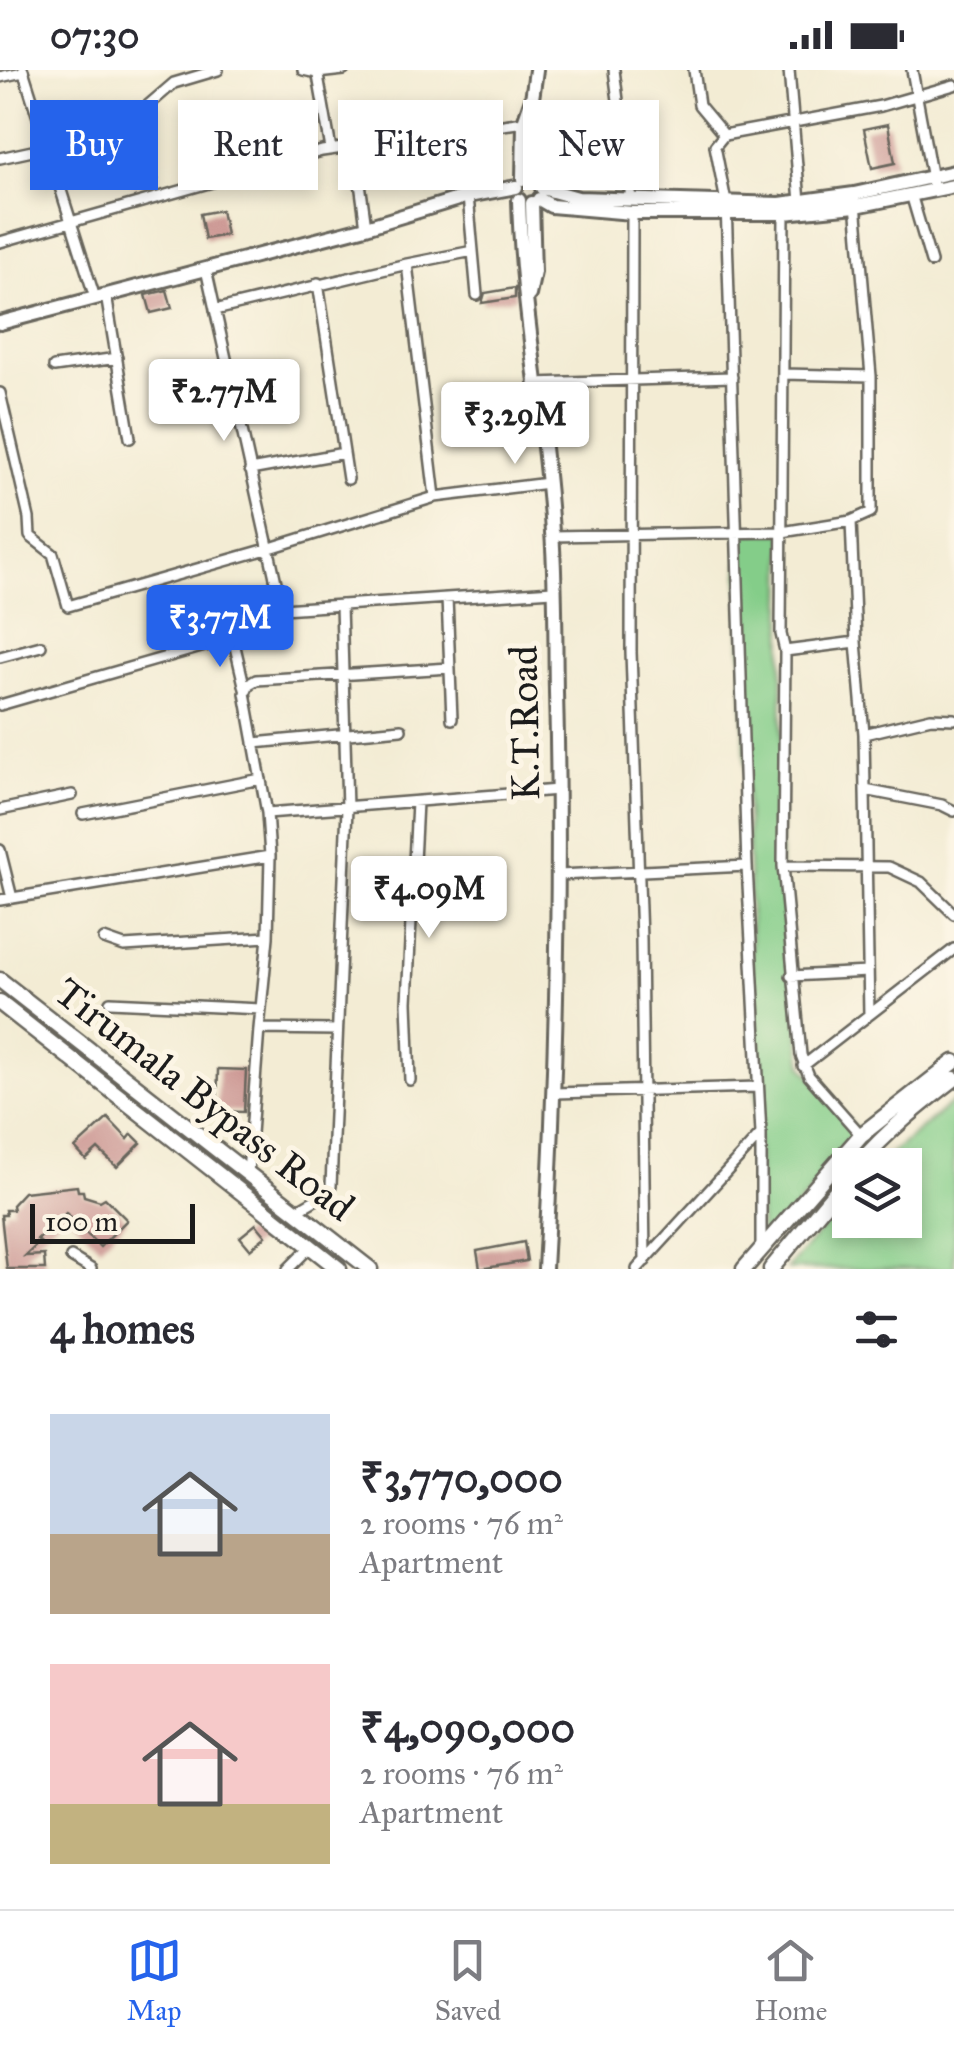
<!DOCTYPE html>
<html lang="en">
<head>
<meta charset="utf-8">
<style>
	:root { --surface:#fff; --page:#f2f2f3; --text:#2b2b33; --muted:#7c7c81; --line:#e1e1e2; --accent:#2563eb }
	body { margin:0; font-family:"IM FELL Great Primer",serif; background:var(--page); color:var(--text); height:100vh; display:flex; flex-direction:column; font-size:38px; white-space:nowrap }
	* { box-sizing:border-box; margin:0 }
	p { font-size:32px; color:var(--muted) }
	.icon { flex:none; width:55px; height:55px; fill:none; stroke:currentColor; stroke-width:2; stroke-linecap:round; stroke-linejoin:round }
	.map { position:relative; height:1199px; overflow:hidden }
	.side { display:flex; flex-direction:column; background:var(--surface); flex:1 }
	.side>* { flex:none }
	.hud { position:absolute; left:30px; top:30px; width:895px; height:90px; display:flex; gap:20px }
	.controls { position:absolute; left:832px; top:1078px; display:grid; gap:20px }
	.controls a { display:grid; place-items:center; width:90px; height:90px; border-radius:0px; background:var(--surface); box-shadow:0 5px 15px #0003; font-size:50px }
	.scale { position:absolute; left:30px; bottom:25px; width:165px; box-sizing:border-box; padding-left:10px; border:5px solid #1c1c1c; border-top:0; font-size:28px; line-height:35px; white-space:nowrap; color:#1c1c1c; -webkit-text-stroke:8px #fcf5e5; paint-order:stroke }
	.price { position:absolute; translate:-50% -85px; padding:0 22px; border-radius:10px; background:#fff; color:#222; font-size:32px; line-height:65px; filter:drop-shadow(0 2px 5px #0008) }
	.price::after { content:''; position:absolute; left:50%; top:60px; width:30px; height:22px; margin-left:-15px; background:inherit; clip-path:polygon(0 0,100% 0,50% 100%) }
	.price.on { background:var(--accent); color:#fff }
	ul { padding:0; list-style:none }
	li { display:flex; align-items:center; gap:30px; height:250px; padding:0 50px }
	li span { display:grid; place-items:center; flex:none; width:280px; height:200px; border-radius:0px; color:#555 }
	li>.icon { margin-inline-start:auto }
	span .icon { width:120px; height:120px; fill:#fffc; stroke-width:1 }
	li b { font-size:42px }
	h2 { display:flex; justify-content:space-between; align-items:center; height:120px; padding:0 50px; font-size:42px }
	.tag { padding:0 35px; border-radius:0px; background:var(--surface); box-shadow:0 5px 15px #0003; font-size:35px; line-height:90px }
	.tag.on { background:var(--accent); color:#fff }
	.status { display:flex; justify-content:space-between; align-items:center; height:70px; padding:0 50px; background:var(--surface); direction:ltr }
	.status svg { height:28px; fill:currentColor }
	.tabs { display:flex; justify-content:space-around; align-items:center; height:140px; border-top:2px solid var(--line); background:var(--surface); font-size:28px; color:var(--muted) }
	.tabs a { display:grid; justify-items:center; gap:5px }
	.tabs .on { color:var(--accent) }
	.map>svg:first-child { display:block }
</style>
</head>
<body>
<div class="status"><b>07:30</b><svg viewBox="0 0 49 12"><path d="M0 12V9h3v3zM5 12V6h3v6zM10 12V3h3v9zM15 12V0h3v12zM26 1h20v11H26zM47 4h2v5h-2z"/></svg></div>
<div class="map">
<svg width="954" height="1199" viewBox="0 0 954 1199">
	<rect width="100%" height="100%" fill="#fcf5e5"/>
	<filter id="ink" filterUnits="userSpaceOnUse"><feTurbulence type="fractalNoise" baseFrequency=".01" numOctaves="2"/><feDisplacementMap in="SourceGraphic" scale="20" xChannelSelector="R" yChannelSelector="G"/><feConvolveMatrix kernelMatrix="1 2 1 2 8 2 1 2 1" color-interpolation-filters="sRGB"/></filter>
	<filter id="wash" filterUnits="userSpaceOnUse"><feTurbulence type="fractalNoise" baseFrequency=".0048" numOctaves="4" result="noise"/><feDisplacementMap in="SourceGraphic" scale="40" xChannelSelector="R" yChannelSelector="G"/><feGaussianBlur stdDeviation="2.25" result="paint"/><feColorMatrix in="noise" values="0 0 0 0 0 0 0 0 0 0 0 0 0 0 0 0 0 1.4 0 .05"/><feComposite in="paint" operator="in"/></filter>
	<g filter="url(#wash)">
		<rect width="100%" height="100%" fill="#f3ecd4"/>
		<path fill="#84cd89" stroke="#507452" stroke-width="2.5" d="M784,462L780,805L803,996L861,1065L761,1176L738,463Z
			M954,1031V1199H787L850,1127V1150H905V1095H877Z"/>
		<g id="blocks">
			<path fill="#cb9592" d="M888,54L895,93L872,98L864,59Z
				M150,82L158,109L132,116L124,89Z
				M221,140L226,165L205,169L200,144Z
				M515,218V228L482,233L485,223Z
				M167,220L172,238L151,243L146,225Z
				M218,999L246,1000L244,1042L217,1041Z
				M108,1048L128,1069L132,1064L141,1073L117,1097L98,1079L86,1090L75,1078Z
				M77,1116L78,1121H83L84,1126L100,1131L105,1128L127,1150L100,1177L66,1143L37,1170L40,1172L25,1186L44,1185L45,1199H7L1,1145H6L5,1140H13L12,1135L24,1122Z
				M256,1154L266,1166L250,1179L240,1167Z
				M524,1172L527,1191L480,1199L477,1181Z"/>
		</g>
	</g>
	<g filter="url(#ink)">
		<use href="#blocks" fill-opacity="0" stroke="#67655c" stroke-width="2.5"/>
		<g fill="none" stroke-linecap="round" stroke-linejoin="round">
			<g stroke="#67655c" stroke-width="14">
				<path id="street" d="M23,0L95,228
					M303,0L317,3L344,0
					M317,0L331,79
					M614,0L631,129
					M694,0L699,35L724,65L715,76L726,132L747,796L761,1064V1176
					M789,0L800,132
					M912,0L934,120
					M0,7L23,2
					M724,65L881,36L954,15
					M355,76L366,157
					M0,88L46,78L101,76L174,13L218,0
					M911,124L931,192
					M468,126L477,225
					M856,133L871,306V442L851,451L856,572L864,664L931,648L954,649
					M632,143L631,582L641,869L645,1191
					M784,143L781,564L785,581L856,572
					M0,172L322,81L524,52
					M407,194L473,181
					M318,213L348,409
					M106,225L130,368
					M215,240L407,194L435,427
					M54,297L117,288
					M783,304L871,306
					M534,313L732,307
					M0,323L29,448L30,466L53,484L68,536L267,479L435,427L548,413
					M250,400L344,383
					M552,466L782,462L851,451
					M447,528L452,649
					M282,539L553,521
					M233,568L245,619
					M785,581L783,796L801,985L809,1006L861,1065
					M0,587L41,576
					M0,635L274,556L281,548L282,539L206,199
					M864,664L869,945
					M254,673L401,659
					M865,720L942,735L954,741
					M0,740L72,725
					M267,743L558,720
					M83,744L261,709
					M0,780L12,828
					M270,786L268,867L259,959L336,960
					M783,796L889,797L921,812L954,844
					M559,805L747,796
					M0,830L270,786L267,743L245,623L249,614L256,610L450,598
					M104,869L124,876L268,867
					M791,906L868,902
					M110,932L261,939
					M803,996L954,879
					M410,1010L407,932L417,732
					M555,1023L758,1017
					M248,1103L259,959
					M296,1141L329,1122L331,1116L347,738L341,535
					M71,1187L91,1199
					M288,1199L310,1177
					M637,1199L760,1065"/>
			</g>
			<g stroke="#67655c" stroke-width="18">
				<path id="secondary" d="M532,29L540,55L538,111
					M523,109L524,52L532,29L536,0
					M542,118L578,128L780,134L854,124L954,102
					M539,129L551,136L632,143H784L856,136L954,116
					M519,130C522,241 545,351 552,462C556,515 555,569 556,622C561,814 556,1006 545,1199
					M529,225L534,202L532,133
					M0,253L366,157L468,126L516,117"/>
			</g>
			<g stroke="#67655c" stroke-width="19">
				<path id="primary" d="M0,910L370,1199
					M0,933L339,1199
					M858,1095C886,1062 920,1035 954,1009
					M744,1199L861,1065L954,992
					M771,1199L850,1104"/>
			</g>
			<use href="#street" stroke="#fff" stroke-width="9"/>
			<use href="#secondary" stroke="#fff" stroke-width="12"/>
			<use href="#primary" stroke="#fff" stroke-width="14"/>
		</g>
	</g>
	<g text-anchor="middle" stroke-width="10" stroke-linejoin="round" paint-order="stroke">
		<g font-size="40" fill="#1c1c1c" stroke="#fcf5e5">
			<text transform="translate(524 653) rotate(-91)" y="14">K.T.Road</text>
			<text transform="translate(205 1029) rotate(38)" y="14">Tirumala Bypass Road</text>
		</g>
	</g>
</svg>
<div class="controls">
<a><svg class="icon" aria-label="layers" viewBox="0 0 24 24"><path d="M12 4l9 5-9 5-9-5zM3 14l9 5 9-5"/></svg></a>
</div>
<div class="scale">100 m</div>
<b class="price" style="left:224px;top:374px">₹2.77M</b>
<b class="price" style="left:515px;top:397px">₹3.29M</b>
<b class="price on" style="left:220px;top:600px">₹3.77M</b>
<b class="price" style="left:429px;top:871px">₹4.09M</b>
<div class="hud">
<a class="tag on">Buy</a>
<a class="tag">Rent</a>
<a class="tag">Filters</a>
<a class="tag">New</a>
</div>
</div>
<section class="side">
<h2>4 homes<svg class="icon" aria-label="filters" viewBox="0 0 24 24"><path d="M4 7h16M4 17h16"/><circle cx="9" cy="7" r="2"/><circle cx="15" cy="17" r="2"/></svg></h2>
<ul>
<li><span style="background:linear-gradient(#c9d6e8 60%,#b9a48a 0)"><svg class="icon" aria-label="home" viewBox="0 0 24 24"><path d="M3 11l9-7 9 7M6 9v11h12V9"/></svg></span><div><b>₹3,770,000</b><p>2 rooms · 76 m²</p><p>Apartment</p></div></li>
<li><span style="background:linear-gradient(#f6c9c9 70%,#c2b280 0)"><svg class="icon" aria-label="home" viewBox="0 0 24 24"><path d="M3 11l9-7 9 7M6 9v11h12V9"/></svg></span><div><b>₹4,090,000</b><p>2 rooms · 76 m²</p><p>Apartment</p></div></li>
</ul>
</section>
<nav class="tabs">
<a class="on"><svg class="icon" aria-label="map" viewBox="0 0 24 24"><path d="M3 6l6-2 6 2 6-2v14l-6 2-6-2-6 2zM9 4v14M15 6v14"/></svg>Map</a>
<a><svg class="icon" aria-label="saved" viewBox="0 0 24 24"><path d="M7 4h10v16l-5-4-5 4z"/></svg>Saved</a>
<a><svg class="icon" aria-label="home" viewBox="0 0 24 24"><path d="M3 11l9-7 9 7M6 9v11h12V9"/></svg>Home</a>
</nav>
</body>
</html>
